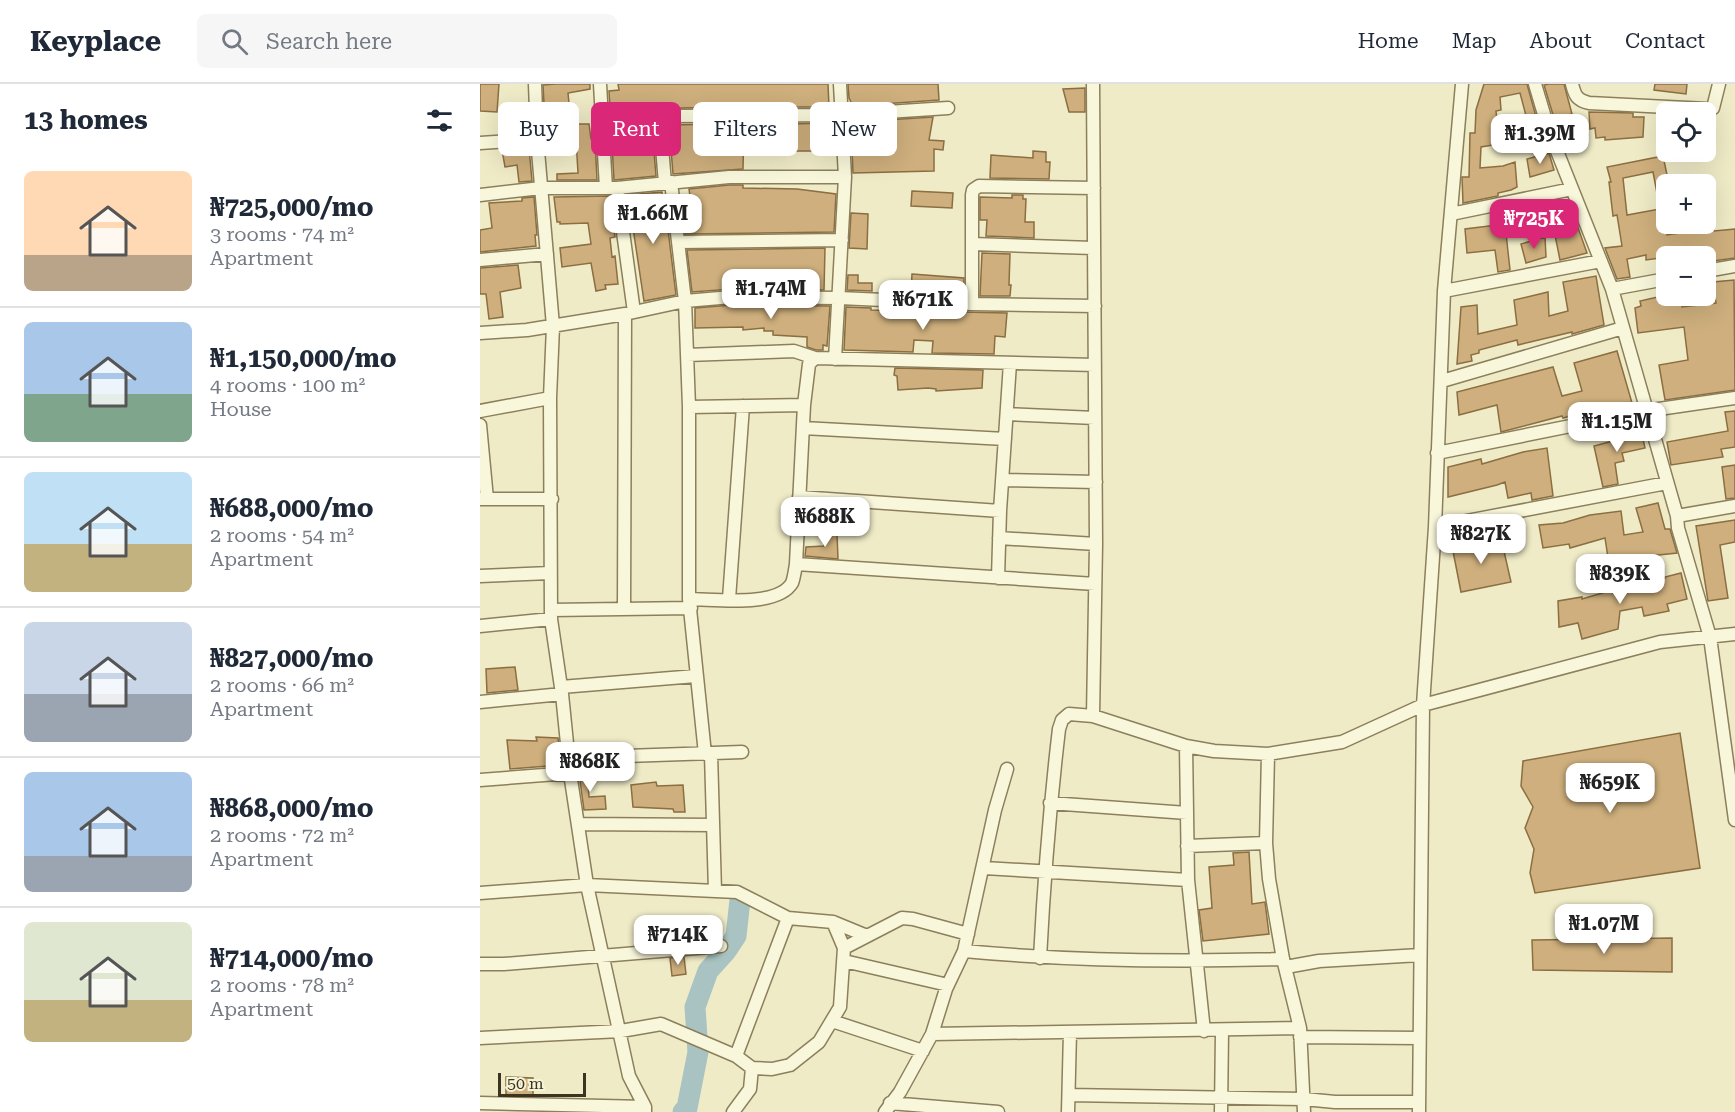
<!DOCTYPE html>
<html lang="en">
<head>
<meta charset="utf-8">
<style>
	:root { --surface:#fff; --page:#f6f6f7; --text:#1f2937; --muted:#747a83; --line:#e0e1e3; --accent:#db2777 }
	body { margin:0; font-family:"Roboto Serif",serif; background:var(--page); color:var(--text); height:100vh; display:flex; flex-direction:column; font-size:22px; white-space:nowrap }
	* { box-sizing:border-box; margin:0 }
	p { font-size:20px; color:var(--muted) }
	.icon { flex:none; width:33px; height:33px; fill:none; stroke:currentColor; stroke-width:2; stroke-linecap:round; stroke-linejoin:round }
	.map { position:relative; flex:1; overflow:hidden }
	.details { display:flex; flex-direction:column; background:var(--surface); width:480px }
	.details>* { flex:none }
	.top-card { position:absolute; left:18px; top:18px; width:570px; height:54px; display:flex; gap:12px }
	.fabs { position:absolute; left:1176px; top:18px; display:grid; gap:12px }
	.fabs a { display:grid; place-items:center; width:60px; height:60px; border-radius:9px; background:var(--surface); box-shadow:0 6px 24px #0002; font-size:30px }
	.scale { position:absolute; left:18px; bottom:15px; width:88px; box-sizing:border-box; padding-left:6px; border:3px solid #3c3320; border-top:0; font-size:16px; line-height:21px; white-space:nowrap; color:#3c3320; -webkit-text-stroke:4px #f6f4d7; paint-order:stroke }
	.price { position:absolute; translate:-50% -51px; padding:0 14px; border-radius:12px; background:#fff; color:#222; font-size:20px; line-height:39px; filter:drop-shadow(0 2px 3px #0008) }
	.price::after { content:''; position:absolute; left:50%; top:36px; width:18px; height:14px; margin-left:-9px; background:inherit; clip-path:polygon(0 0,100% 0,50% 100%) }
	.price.on { background:var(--accent); color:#fff }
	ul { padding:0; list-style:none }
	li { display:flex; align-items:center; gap:18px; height:150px; padding:0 24px }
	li+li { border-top:2px solid var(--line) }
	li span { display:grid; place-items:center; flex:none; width:168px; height:120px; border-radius:9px; color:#555 }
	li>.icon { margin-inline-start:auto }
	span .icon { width:72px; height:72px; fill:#fffc; stroke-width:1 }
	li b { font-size:26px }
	h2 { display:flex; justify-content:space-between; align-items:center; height:72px; padding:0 24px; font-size:26px }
	.pill { padding:0 21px; border-radius:9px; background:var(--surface); box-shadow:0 6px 24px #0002; font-size:21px; line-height:54px }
	.pill.on { background:var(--accent); color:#fff }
	header { display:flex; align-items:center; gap:36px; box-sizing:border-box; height:84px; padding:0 30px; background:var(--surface); border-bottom:2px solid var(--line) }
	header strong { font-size:28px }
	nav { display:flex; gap:33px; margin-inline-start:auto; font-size:21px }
	.search { width:420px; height:54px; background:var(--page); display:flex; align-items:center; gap:15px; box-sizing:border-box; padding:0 21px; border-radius:9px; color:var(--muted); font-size:22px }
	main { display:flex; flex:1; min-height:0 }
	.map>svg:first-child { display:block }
</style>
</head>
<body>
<header>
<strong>Keyplace</strong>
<div class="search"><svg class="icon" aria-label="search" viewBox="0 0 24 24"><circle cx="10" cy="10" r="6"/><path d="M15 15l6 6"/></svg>Search here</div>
<nav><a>Home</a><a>Map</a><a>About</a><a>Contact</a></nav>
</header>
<main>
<section class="details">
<h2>13 homes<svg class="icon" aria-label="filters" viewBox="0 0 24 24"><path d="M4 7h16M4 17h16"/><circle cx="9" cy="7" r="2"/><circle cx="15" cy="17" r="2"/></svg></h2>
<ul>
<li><span style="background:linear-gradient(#ffd9b3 70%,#b9a48a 0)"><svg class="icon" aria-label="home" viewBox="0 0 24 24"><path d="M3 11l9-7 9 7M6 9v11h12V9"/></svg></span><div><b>₦725,000/mo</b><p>3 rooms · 74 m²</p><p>Apartment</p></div></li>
<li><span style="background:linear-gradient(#a9c7e8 60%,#7fa58c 0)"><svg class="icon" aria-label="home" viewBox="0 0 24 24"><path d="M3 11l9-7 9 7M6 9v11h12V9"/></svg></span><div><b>₦1,150,000/mo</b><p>4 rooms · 100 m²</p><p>House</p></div></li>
<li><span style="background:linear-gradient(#bfe0f5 60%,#c2b280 0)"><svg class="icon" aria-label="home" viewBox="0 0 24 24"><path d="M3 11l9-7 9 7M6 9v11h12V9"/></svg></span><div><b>₦688,000/mo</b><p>2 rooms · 54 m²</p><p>Apartment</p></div></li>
<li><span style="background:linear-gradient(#c9d6e8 60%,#9aa5b1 0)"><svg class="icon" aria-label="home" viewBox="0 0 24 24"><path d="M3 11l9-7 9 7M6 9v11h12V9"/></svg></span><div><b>₦827,000/mo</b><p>2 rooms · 66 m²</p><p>Apartment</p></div></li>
<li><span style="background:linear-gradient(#a9c7e8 70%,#9aa5b1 0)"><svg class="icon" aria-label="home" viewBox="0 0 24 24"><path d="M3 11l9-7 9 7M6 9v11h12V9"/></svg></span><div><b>₦868,000/mo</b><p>2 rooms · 72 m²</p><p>Apartment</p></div></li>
<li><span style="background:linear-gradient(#dfe7d0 65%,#c2b280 0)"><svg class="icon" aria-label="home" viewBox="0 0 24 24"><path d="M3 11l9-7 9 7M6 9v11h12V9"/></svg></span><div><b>₦714,000/mo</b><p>2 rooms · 78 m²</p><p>Apartment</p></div></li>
</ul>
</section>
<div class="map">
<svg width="1255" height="1028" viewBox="0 0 1255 1028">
	<rect width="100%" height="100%" fill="#efebc7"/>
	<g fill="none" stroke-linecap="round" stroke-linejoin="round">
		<path stroke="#a8c3c1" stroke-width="21" d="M203,1028L207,1024L218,968L215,923L228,887L246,867L256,852L260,816"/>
	</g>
	<path fill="#ceaf7d" stroke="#8b6e41" stroke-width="1.5" fill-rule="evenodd" d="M0,0H19L17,28L0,27Z
		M76,0H110V5L88,9L91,40L82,41L65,38L63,1Z
		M138,0H348L349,23H311V21L266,23L265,19L240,21V23L166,25L167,44H172L176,92L134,96L129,7L139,6Z
		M368,0H458L459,16L373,22L369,14Z
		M1004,0H1047L1058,40L1049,43L1040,9L1020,13L1021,26L1016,27L1018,47L1024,46L1026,59L1001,63L1000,84L1023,82L1035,78L1037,103L1031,106L1018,109V112L983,119L982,93H989L990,49H995L996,26Z
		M1069,0H1084L1092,30L1074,34L1064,1Z
		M1175,0H1207L1206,10L1174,6Z
		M605,4V28H589L583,5Z
		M1109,28L1153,29V33H1164L1163,53L1125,56V53L1116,54L1115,44L1110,45Z
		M453,33L449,56L464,57L463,66L454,65V87L373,89L371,42H375V38Z
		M346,39L347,67H313V64L289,67L287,58L289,42L312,43V40Z
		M100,40H109L111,55H115L117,96H77V90L98,89L96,55L89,56L87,42Z
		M240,40L264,41L263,85L193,90L189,41Z
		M49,64L52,97L39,98L37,81L25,83L22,66Z
		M553,67L566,68V78H570L569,95L510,94L511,71L553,74Z
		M1069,69L1074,86L1050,93L1047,75Z
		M1183,72L1189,100H1186V133H1184L1187,151L1233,144L1234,147L1255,145V174L1226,178V172H1219L1218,169L1166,176V171L1147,175L1150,193L1137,195L1125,164L1142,162L1137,131L1133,132L1129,98H1131L1127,83ZM1173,88L1180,125L1147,131L1143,94Z
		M249,101H263V104L317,105L356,110L354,148L205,150L202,120H211L209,105Z
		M432,107L473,109L472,124L431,122Z
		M182,108L183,121H185L196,211L164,217L148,111Z
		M532,111H543V115H546L545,138H554V154L506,152L507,136H500V113L532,114Z
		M130,112L135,153L130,154L132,173L135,172L138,200L125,201L126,205L116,207L111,179L82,183L80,164L111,160L108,139L80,140V138H77L74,113Z
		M54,113L57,151H55L56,162L0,168V146L12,144L9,119L42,117V114Z
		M1078,121L1079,126L1091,124L1107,169L1080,176L1075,151L1061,152L1056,125Z
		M371,129L388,130L387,165L369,164Z
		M1025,140L1030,186L1018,188L1015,166L987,169L985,145Z
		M1065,153L1066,173L1046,179L1041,160Z
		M345,164L344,206L252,205L212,208L207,166Z
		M502,169L530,170L529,201H531L530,212H500Z
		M38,181L41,204L20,208L23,233L9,235L6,210H0V184Z
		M432,190L484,194V211L431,209Z
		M368,191H378V199H392V207L367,206Z
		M1116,192L1124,241L1092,250V248L1038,261L1037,256L999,266V269L991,271L992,277L977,280L981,223L997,221L998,250L1037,241L1034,216L1068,208L1069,232L1088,227L1083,198Z
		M1254,196L1255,306L1185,316L1179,281L1208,276L1204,243L1158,249L1155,224L1161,222L1160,217L1182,212H1200L1202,223L1236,219L1233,198Z
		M252,221L350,222L347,262L343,261V266H336L327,263V253L293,251V247H284V244L263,246V243L215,244V224Z
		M366,223L391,224V226L527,229L525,253L515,252L514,270L452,269L453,257L434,256L433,268L364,266Z
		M1137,267L1152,319L1128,324V322L1083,334L1082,332L1021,348L1017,321L979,331L977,308L1073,283L1082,312L1102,307L1094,279Z
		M415,284L503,286L502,304L456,307V305L448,304L418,306L417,292L414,291Z
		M1255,327V363L1241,365L1243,373L1191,381L1187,358L1248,347L1245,328Z
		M1160,342L1165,364L1142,369L1144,377L1135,379L1138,400L1123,403L1114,362L1140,355L1138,347Z
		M1067,364L1073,412L1052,416L1051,409L1028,414L1025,398L1017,401L968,413V383L1001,375L1002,380L1043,368Z
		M1255,381V414L1246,415L1242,383Z
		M1178,419L1185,445H1190L1197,469L1169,472L1129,480L1125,454L1090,464L1089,460L1063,464L1059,441L1083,439L1110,431L1141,427L1144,451L1163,448L1156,424Z
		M1255,436V458L1240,461L1248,514L1228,517L1216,442Z
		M344,450H357L358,475L325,472L326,463L344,462Z
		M1021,454L1031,498L981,508L972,462Z
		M1201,489L1207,515L1187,520L1189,527L1164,532L1162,523L1140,527L1138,545L1102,555L1098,539L1079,543L1078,517L1102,513V515L1136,505V503L1185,494V493Z
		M35,583L38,606L7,609L6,585Z
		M1200,649L1220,784L1055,809L1050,789L1054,765L1045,744L1053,723L1041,702L1043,677Z
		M56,653L78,654L81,681L30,685L27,656L57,657Z
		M98,682H107L109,713L125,712L126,725L104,726Z
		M176,698L177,702L203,701L205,728H194L193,725L153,723L151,701Z
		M769,768L772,820L785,818L789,850L723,857L719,826L732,824L729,783L754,781L753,769Z
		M1192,854V888L1053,886L1052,856Z
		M204,873L206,890L192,892L190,874Z
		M26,993L53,994V1012L26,1011Z"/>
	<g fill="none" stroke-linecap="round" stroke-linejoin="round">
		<g stroke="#8c7f5c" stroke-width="15">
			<path id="minor" d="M55,0L57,55L73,242L70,314L71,535L82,610L90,689L107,801L149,992L165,1023V1028
				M120,0L126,104
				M1055,0L1069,47L1132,205L1197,432L1198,444L1230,553L1255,736
				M1092,0C1095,12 1097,16 1109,19L1227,25L1233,24L1239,0
				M0,59L57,55
				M191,98L205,217L209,323V515L225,670
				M185,99L180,40L183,34L189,32L361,31L468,24
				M137,104L154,228
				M0,111L61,104H137L249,93H365
				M971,130L1092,105
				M198,158L362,156
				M492,160L613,164
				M0,176L67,170
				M1226,187L1255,182
				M1132,205L1186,195
				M964,207L1121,177
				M492,220V111L493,106L499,102L614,104
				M0,249L47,246L145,230L205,217L252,213L359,214L492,220L615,222
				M207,271L314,267L335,274L615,281
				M355,275L365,93L360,0
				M962,297L1143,244
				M209,323L324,321
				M0,327L70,314
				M527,330L615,334
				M0,341L7,415
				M323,344L525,355
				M957,369L1165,327L1255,314
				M522,396L616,398
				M319,413L520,427
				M0,415H72
				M1197,432L1255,422
				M955,443L1187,399
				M519,454L616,460
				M316,480L615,500
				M0,492L70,489
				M518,494L520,427L530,279
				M209,515C235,515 297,524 312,499C314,494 315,486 316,480L324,321L329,280L335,274
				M249,515L263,322
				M144,525L145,230
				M71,526L211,524
				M0,542L71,535
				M81,603L216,592
				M0,618L82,610
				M613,632L616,460L613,0
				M706,662L708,796L724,947
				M231,670L235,807
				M788,670L786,759L789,795L803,875L820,944L824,1028
				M88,674L262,668
				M0,696L90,689
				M570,719L707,729
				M98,740L233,741
				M707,762L786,759
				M504,784L708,796
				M0,809L107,801L257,808L308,834
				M353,838L387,852
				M484,867C590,877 696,878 803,875
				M560,874C564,797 570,721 579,645L582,636L589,630L613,632L706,662L734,667L788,670L862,658L943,621L1180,558L1255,550
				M364,877L468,901
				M0,880H24L241,862
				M806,883L839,877L940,871
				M352,937L443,967
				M452,950L820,944
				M820,953L939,954
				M0,954L141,947L181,940L256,972L272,984L270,1005L253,1028
				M256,972L308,834L353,838L364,864L422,834L433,835L488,850
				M272,984L292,985L310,981L339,958L360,923L364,864
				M589,1011L824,1015L855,1018H939
				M0,1019L165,1023
				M410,1019L518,1028
				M405,1028L420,1008L452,950L466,905L484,867L515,726L527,685
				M588,1028L590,948
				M741,1028L742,947
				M939,1028L943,621L955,443L964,207L982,0"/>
		</g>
		<use href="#minor" stroke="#f9f7db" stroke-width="12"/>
	</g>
</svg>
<div class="fabs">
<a><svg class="icon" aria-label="locate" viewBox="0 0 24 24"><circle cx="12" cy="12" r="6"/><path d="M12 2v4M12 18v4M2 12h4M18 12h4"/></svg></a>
<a>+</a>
<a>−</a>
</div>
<div class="scale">50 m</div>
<b class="price" style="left:1060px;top:81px">₦1.39M</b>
<b class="price" style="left:173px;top:161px">₦1.66M</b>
<b class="price on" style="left:1054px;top:166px">₦725K</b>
<b class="price" style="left:291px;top:236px">₦1.74M</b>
<b class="price" style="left:443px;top:247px">₦671K</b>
<b class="price" style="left:1137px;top:369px">₦1.15M</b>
<b class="price" style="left:345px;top:464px">₦688K</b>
<b class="price" style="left:1001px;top:481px">₦827K</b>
<b class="price" style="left:1140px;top:521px">₦839K</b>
<b class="price" style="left:110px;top:709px">₦868K</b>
<b class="price" style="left:1130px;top:730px">₦659K</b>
<b class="price" style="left:1124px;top:871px">₦1.07M</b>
<b class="price" style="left:198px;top:882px">₦714K</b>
<div class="top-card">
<a class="pill">Buy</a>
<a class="pill on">Rent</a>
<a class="pill">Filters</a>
<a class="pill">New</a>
</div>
</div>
</main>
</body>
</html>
